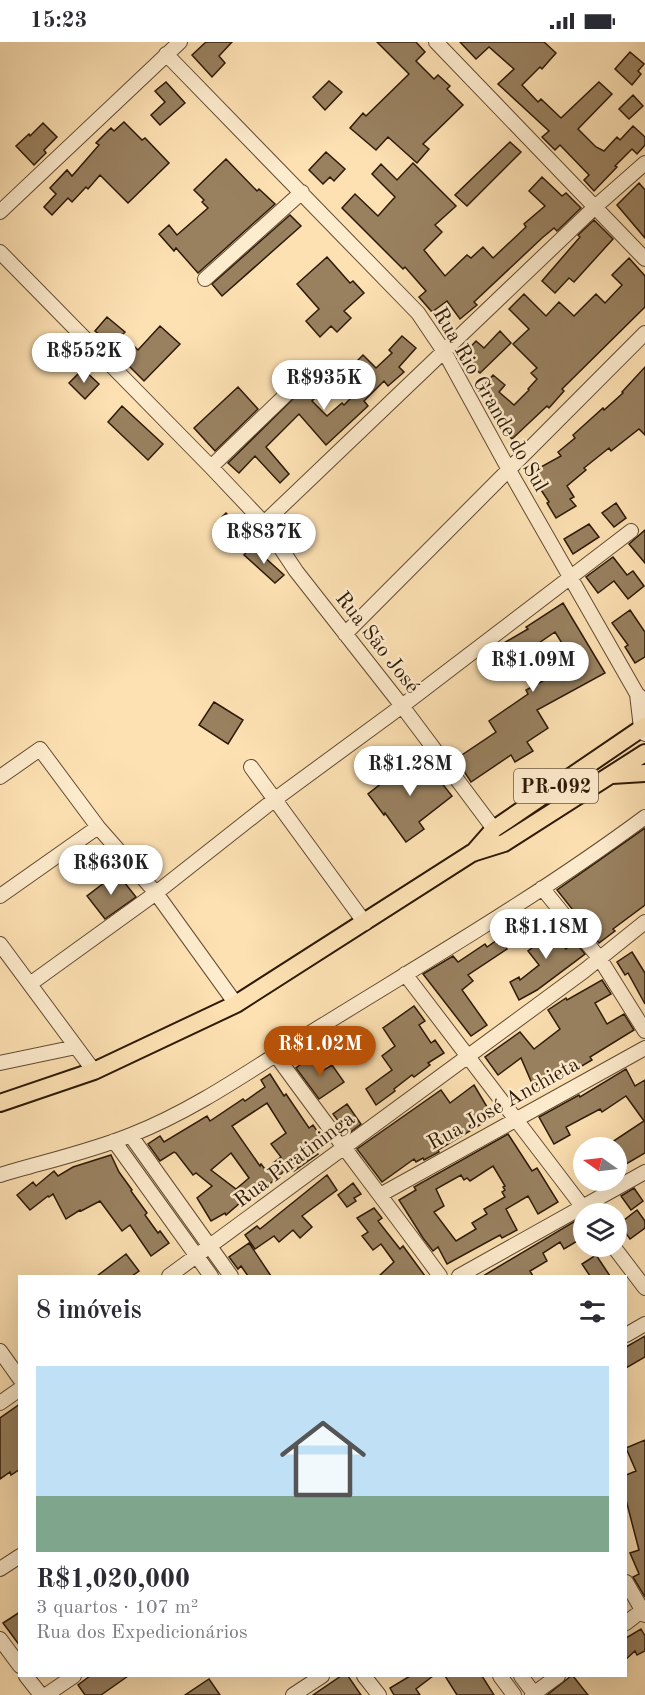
<!DOCTYPE html>
<html lang="pt">
<head>
<meta charset="utf-8">
<style>
	:root { --surface:#fff; --page:#f7f7f7; --text:#2b2b33; --muted:#7c7c81; --line:#e1e1e2; --accent:#b45309 }
	body { margin:0; font-family:"Old Standard TT",serif; background:var(--page); color:var(--text); height:100vh; display:flex; flex-direction:column; font-size:22px; white-space:nowrap }
	* { box-sizing:border-box; margin:0 }
	p { font-size:20px; color:var(--muted) }
	.icon { flex:none; width:33px; height:33px; fill:none; stroke:currentColor; stroke-width:2; stroke-linecap:round; stroke-linejoin:round }
	.map { position:relative; flex:1; overflow:hidden }
	.panel { position:absolute; left:18px; top:1233px; width:609px; height:402px; display:flex; flex-direction:column; background:var(--surface); border-radius:0px; box-shadow:0 6px 24px #0002 }
	.panel>* { flex:none }
	.needle { width:39px; rotate:284deg }
	.fabs { position:absolute; left:573px; top:1095px; display:grid; gap:12px }
	.fabs a { display:grid; place-items:center; width:54px; height:54px; border-radius:50%; background:var(--surface); box-shadow:0 6px 24px #0002; font-size:30px }
	.price { position:absolute; translate:-50% -51px; padding:0 14px; border-radius:21px; background:#fff; color:#222; font-size:20px; line-height:39px; filter:drop-shadow(0 2px 3px #0008) }
	.price::after { content:''; position:absolute; left:50%; top:36px; width:18px; height:14px; margin-left:-9px; background:inherit; clip-path:polygon(0 0,100% 0,50% 100%) }
	.price.selected { background:var(--accent); color:#fff }
	ul { padding:0; list-style:none }
	li { display:grid; align-content:center; gap:12px; height:318px; padding:0 18px }
	li+li { border-top:2px solid var(--line) }
	li span { display:grid; place-items:center; height:186px; border-radius:0px; color:#555 }
	li>.icon { margin-inline-start:auto }
	span .icon { width:108px; height:108px; fill:#fffc; stroke-width:1 }
	li b { font-size:26px }
	h2 { display:flex; justify-content:space-between; align-items:center; height:72px; padding:0 18px; font-size:26px }
	.status { display:flex; justify-content:space-between; align-items:center; height:42px; padding:0 30px; background:var(--surface); direction:ltr }
	.status svg { height:16px; fill:currentColor }
	.map>svg:first-child { display:block }
</style>
</head>
<body>
<div class="status"><b>15:23</b><svg viewBox="0 0 49 12"><path d="M0 12V9h3v3zM5 12V6h3v6zM10 12V3h3v9zM15 12V0h3v12zM26 1h20v11H26zM47 4h2v5h-2z"/></svg></div>
<div class="map">
<svg width="645" height="1653" viewBox="0 0 645 1653">
	<rect width="100%" height="100%" fill="#fde1b3"/>
	<filter id="stains"><feTurbulence type="fractalNoise" baseFrequency=".00333" numOctaves="4"/><feColorMatrix values="0 0 0 0 .2 0 0 0 0 .09 0 0 0 0 .02 0 0 0 .5 -.17"/></filter>
	<radialGradient id="worn" r=".72"><stop offset=".6" stop-color="#630" stop-opacity="0"/><stop offset="1" stop-color="#630" stop-opacity=".3"/></radialGradient>
	<path fill="#998160" stroke="#2d1907" stroke-width="1.5" fill-rule="evenodd" d="M206,0H232L219,14L225,21L212,35L192,13Z
		M377,0H416L425,10L416,19L434,37L438,33L450,44L447,47L463,63L423,102L429,107L417,121L388,95L376,108L350,86L363,71L366,74L409,32Z
		M460,0H544L556,11L542,27L540,25L522,43L538,60L541,57L561,76L599,40L612,52L578,87L596,105L604,109L617,95L620,98L633,84L645,95V103L637,112L632,107L615,124L617,125L594,149L584,138L589,133L560,103L555,108L542,95L549,89L498,42L514,27L489,5L476,17Z
		M630,10L644,22L638,29L641,32L632,43L615,27Z
		M329,39L342,50L325,68L313,55Z
		M166,40L185,61L160,83L151,73L165,60L155,49Z
		M633,53L643,64L629,77L619,67Z
		M124,80L142,98L145,96L169,121L128,161L100,133L88,147L86,145L72,160L68,156L52,173L44,165L56,152L50,146L67,128L72,134L99,103L96,101L111,86L114,89Z
		M43,81L57,95L44,108L46,111L34,123L16,104L29,92L30,94Z
		M510,100L521,110L467,164L455,153Z
		M326,110L345,127L334,139L330,135L323,142L309,128Z
		M226,117L257,149L259,147L275,162L198,231L176,206L174,209L159,192L169,183L177,193L208,166L202,160L204,158L194,148Z
		M413,121L456,164L435,183L442,190L424,208L445,234L467,213L471,216L483,205L493,216L526,185L524,182L545,164L529,149L542,135L562,154L566,151L581,166L557,189L554,186L542,196L474,260L477,263L460,277L447,259L432,270L419,255L426,249L405,225L403,227L342,166L355,152L378,174L395,155L372,132L381,122L397,138Z
		M639,141L645,148V196L617,163Z
		M290,173L301,184L222,254L212,242Z
		M594,178L613,197L574,240L569,236L555,251L542,239L580,195L578,193Z
		M327,215L350,241L353,239L364,251L344,269L351,276L337,290L331,284L320,295L306,279L319,267L297,242Z
		M629,216L645,234V265L562,347L564,349L549,366L547,364L512,397L502,387L507,382L492,367L497,362L481,347L493,333L505,343L499,350L514,363L529,348L528,347L537,337L531,331L537,326L513,302L529,287L509,267L524,252L546,274L559,260L574,274L596,252L605,261L622,243L612,233Z
		M107,275L125,290L122,293L138,308L160,284L180,302L144,339L119,314L121,311L95,289Z
		M500,289L511,301L480,331L461,315L476,299L484,306Z
		M402,294L416,306L399,325L404,330L388,344L384,339L364,359L368,364L326,403L299,372L266,405L289,432L280,441L255,414L239,431L228,421L305,345L315,356L312,359L327,374L342,361L344,363L362,345L359,342L363,339L350,326L363,313L376,326L392,311L389,308Z
		M645,325V393L639,387L611,409L609,406L584,426L586,428L567,444L574,455L570,457L576,464L556,476L547,461L549,460L530,431L561,414L558,410L575,396L573,393L603,366L604,368L623,351L622,350Z
		M83,327L99,342L85,357L69,341Z
		M238,345L258,367L215,409L194,386Z
		M122,364L163,402L148,418L108,380Z
		M616,461L626,476L614,485L602,471Z
		M226,471L238,483L228,493L216,481Z
		M589,482L599,495L573,512L564,497Z
		M645,488V521L629,502Z
		M252,504L284,533L275,541L244,513Z
		M613,515L627,533L633,529L644,544L628,557L614,539L598,551L586,535Z
		M563,561L605,631L537,668L548,686L527,700L533,709L515,720L511,713L471,740L456,717L496,690L489,679L528,652L526,648L573,623L574,620L555,590L536,603L538,607L513,621L502,602L528,587L526,585Z
		M630,568L645,590V615L635,621L625,605L628,603L612,581Z
		M214,660L243,678L228,702L199,683Z
		M419,712L452,754L419,780L424,787L406,800L385,771L384,773L368,752Z
		M645,786V863L613,887L615,889L599,901L557,848Z
		M117,831L136,855L105,877L87,854Z
		M550,875L558,885L552,890L566,907L575,900L585,912L537,948L519,958L510,940L519,935L520,938L539,923L528,909L540,900L532,889Z
		M500,896L507,907L468,933L473,939L462,948L487,983L471,994L423,932L453,914L458,920L485,902L487,905Z
		M632,910L645,931V962L628,931L625,933L617,920Z
		M602,938L611,952L595,961L607,982L624,972L634,988L590,1015L592,1018L575,1028V1027L556,1039L553,1036L534,1046L521,1016L498,1033L485,1015L520,990L534,1007L560,987L548,968L566,956L567,958Z
		M414,964L425,979L419,983L431,1001L435,998L444,1011L428,1021L430,1023L414,1035L412,1033L394,1047L395,1049L376,1063L366,1047L392,1028L382,1014L395,1004L383,986Z
		M349,988L359,1003L340,1016L330,1001Z
		M313,1013L324,1028L332,1023L344,1040L319,1057L296,1026Z
		M626,1027L635,1044L645,1038V1111L616,1128V1106H603L644,1079L626,1054L602,1070L600,1067L566,1085L570,1093L554,1102L539,1075L579,1053L580,1055Z
		M270,1032L284,1054L286,1052L309,1086L313,1083L324,1099L313,1106L318,1112L294,1129L290,1124L264,1147L261,1143L226,1173L225,1171L211,1179L197,1156L212,1144L196,1131L193,1133L176,1111L174,1110L160,1119L148,1102L160,1094L164,1100L207,1074L210,1079L243,1057L245,1059L265,1045L261,1038ZM267,1061L286,1091L271,1102L281,1115L265,1127L261,1122L260,1124L232,1084ZM231,1111L249,1136L236,1147L211,1128Z
		M474,1043L493,1075L438,1108L439,1110L424,1118L423,1116L416,1120L414,1117L382,1140L357,1107L441,1048L450,1061Z
		M347,1062L361,1082L348,1092L333,1072Z
		M508,1092L532,1129L537,1126L558,1160L538,1172L528,1154L506,1167L517,1188L502,1196L500,1193L447,1222L438,1205L433,1209L423,1196L399,1158L416,1148L414,1145ZM493,1124L505,1144L503,1145L505,1148L502,1150L505,1155L484,1167L487,1172L472,1181L476,1187L456,1199L434,1170L444,1164L436,1147L461,1133L464,1138L467,1136L470,1139Z
		M111,1113L119,1130L132,1148L131,1149L147,1171L145,1173L158,1191L160,1189L169,1201L151,1214L130,1183L122,1189L100,1159L81,1169L80,1168L66,1177L53,1152L49,1155L48,1154L30,1168L17,1153L33,1140L36,1144L54,1129L58,1134L73,1125Z
		M327,1133L337,1148L302,1174L312,1185L300,1196L293,1188L279,1200L274,1194L255,1207L245,1193L257,1184L260,1187Z
		M353,1141L361,1152L354,1156L356,1159L347,1165L338,1153Z
		M634,1146L643,1159L631,1168L621,1154Z
		M374,1166L382,1176L378,1179L400,1207L403,1204L425,1234H379L394,1220L381,1202L373,1208L362,1194L368,1190L357,1176Z
		M637,1168L645,1179V1186L630,1197L619,1182Z
		M577,1178L584,1189V1195L564,1207L560,1200L543,1211L547,1219L530,1229L533,1234H483Z
		M249,1201L271,1234H248L241,1224L238,1227L229,1215Z
		M126,1212L139,1229L132,1234H97Z
		M596,1213L610,1234H590L582,1222Z
		M645,1294V1315L626,1326V1305Z
		M20,1362V1427L11,1433L10,1430L0,1437V1376Z
		M645,1398V1555L633,1535L639,1532L630,1511L639,1508L626,1458V1433L636,1429L626,1406Z
		M20,1570V1604L3,1581Z
		M641,1587L645,1594V1609L637,1613L635,1609L626,1617V1596Z
		M90,1634H128L101,1653H85L78,1643Z
		M341,1634H348L361,1653H313Z
		M410,1634H433L416,1647L420,1653H394L390,1646Z
		M445,1634H482L494,1653H457Z
		M571,1634H573L588,1653H547Z
		M209,1637L220,1653H185Z"/>
	<g fill="none" stroke-linecap="round" stroke-linejoin="round">
		<g stroke="#614b32" stroke-width="16">
			<path id="minor" d="M436,0L645,217
				M166,12L418,271L445,311L509,428L637,652L645,659
				M0,170L180,0
				M0,210L211,425L264,481L296,529L402,664L494,787
				M205,237L302,150
				M211,425L296,343
				M264,481L595,165L645,121
				M345,592L645,291
				M637,652L641,686L645,692
				M251,725L365,881
				M0,735L40,707L98,785L156,851L236,962
				M542,846L600,917L645,989
				M0,854L98,785
				M0,902L94,1029
				M405,932L588,1172
				M30,942L156,851L274,758L402,664L631,489
				M275,1012C329,1087 386,1160 440,1234
				M0,1021L76,1005
				M131,1094L231,1234
				M114,1099L211,1234
				M0,1133C43,1120 89,1110 131,1093C202,1065 263,1019 328,980C435,914 544,850 645,775
				M380,1153L645,1006
				M613,1204L645,1246
				M169,1234L584,929L645,880
				M459,1234L645,1130
				M626,1293L645,1282
				M0,1309L20,1337
				M0,1361L20,1347
				M0,1527L20,1514
				M626,1540L645,1573
				M626,1581L645,1566
				M0,1597L20,1624
				M26,1634L41,1653
				M364,1634L379,1653
				M500,1634L514,1653
				M521,1634L535,1653
				M46,1653L74,1634
				M293,1653L322,1634
				M532,1653L558,1634"/>
		</g>
		<g stroke="#2d1907" stroke-width="20">
			<path id="major" d="M612,733L645,731
				M473,811L494,787L645,684
				M0,1061L94,1029L236,962L472,811L504,801L645,711"/>
		</g>
		<use href="#minor" stroke="#feecce" stroke-width="14"/>
		<use href="#major" stroke="#fde1b3" stroke-width="16"/>
	</g>
	<g text-anchor="middle" stroke-width="5" stroke-linejoin="round" paint-order="stroke">
		<rect fill="#feecce" stroke="#6c5843" stroke-width="1.5" x="514" y="727" width="84" height="34" rx="4.5"/>
		<g font-size="20" font-weight="bold" fill="#2d1907">
			<text x="556" y="751">PR-092</text>
		</g>
		<g font-size="21" fill="#2d1907" stroke="#feecce">
			<text transform="translate(491 357) rotate(60)" y="7">Rua Rio Grande do Sul</text>
			<text transform="translate(378 600) rotate(52)" y="7">Rua São José</text>
			<text transform="translate(503 1061) rotate(-29)" y="7">Rua José Anchieta</text>
			<text transform="translate(294 1117) rotate(-37)" y="7">Rua Piratininga</text>
		</g>
	</g>
	<rect width="100%" height="100%" filter="url(#stains)"/>
	<rect width="100%" height="100%" fill="url(#worn)"/>
</svg>
<div class="fabs">
<a><svg class="needle" viewBox="-14 -14 28 28"><path d="M0-13l5 13h-10z" fill="#e53935"/><path d="M0 13l5-13h-10z" fill="#7c7c81"/></svg></a>
<a><svg class="icon" aria-label="layers" viewBox="0 0 24 24"><path d="M12 4l9 5-9 5-9-5zM3 14l9 5 9-5"/></svg></a>
</div>
<b class="price" style="left:84px;top:342px">R$552K</b>
<b class="price" style="left:324px;top:369px">R$935K</b>
<b class="price" style="left:264px;top:523px">R$837K</b>
<b class="price" style="left:533px;top:651px">R$1.09M</b>
<b class="price" style="left:410px;top:755px">R$1.28M</b>
<b class="price" style="left:111px;top:854px">R$630K</b>
<b class="price" style="left:546px;top:918px">R$1.18M</b>
<b class="price selected" style="left:320px;top:1035px">R$1.02M</b>
<section class="panel">
<h2>8 imóveis<svg class="icon" aria-label="filters" viewBox="0 0 24 24"><path d="M4 7h16M4 17h16"/><circle cx="9" cy="7" r="2"/><circle cx="15" cy="17" r="2"/></svg></h2>
<ul>
<li><span style="background:linear-gradient(#bfe0f5 70%,#7fa58c 0)"><svg class="icon" aria-label="home" viewBox="0 0 24 24"><path d="M3 11l9-7 9 7M6 9v11h12V9"/></svg></span><div><b>R$1,020,000</b><p>3 quartos · 107 m²</p><p>Rua dos Expedicionários</p></div></li>
</ul>
</section>
</div>
</body>
</html>
